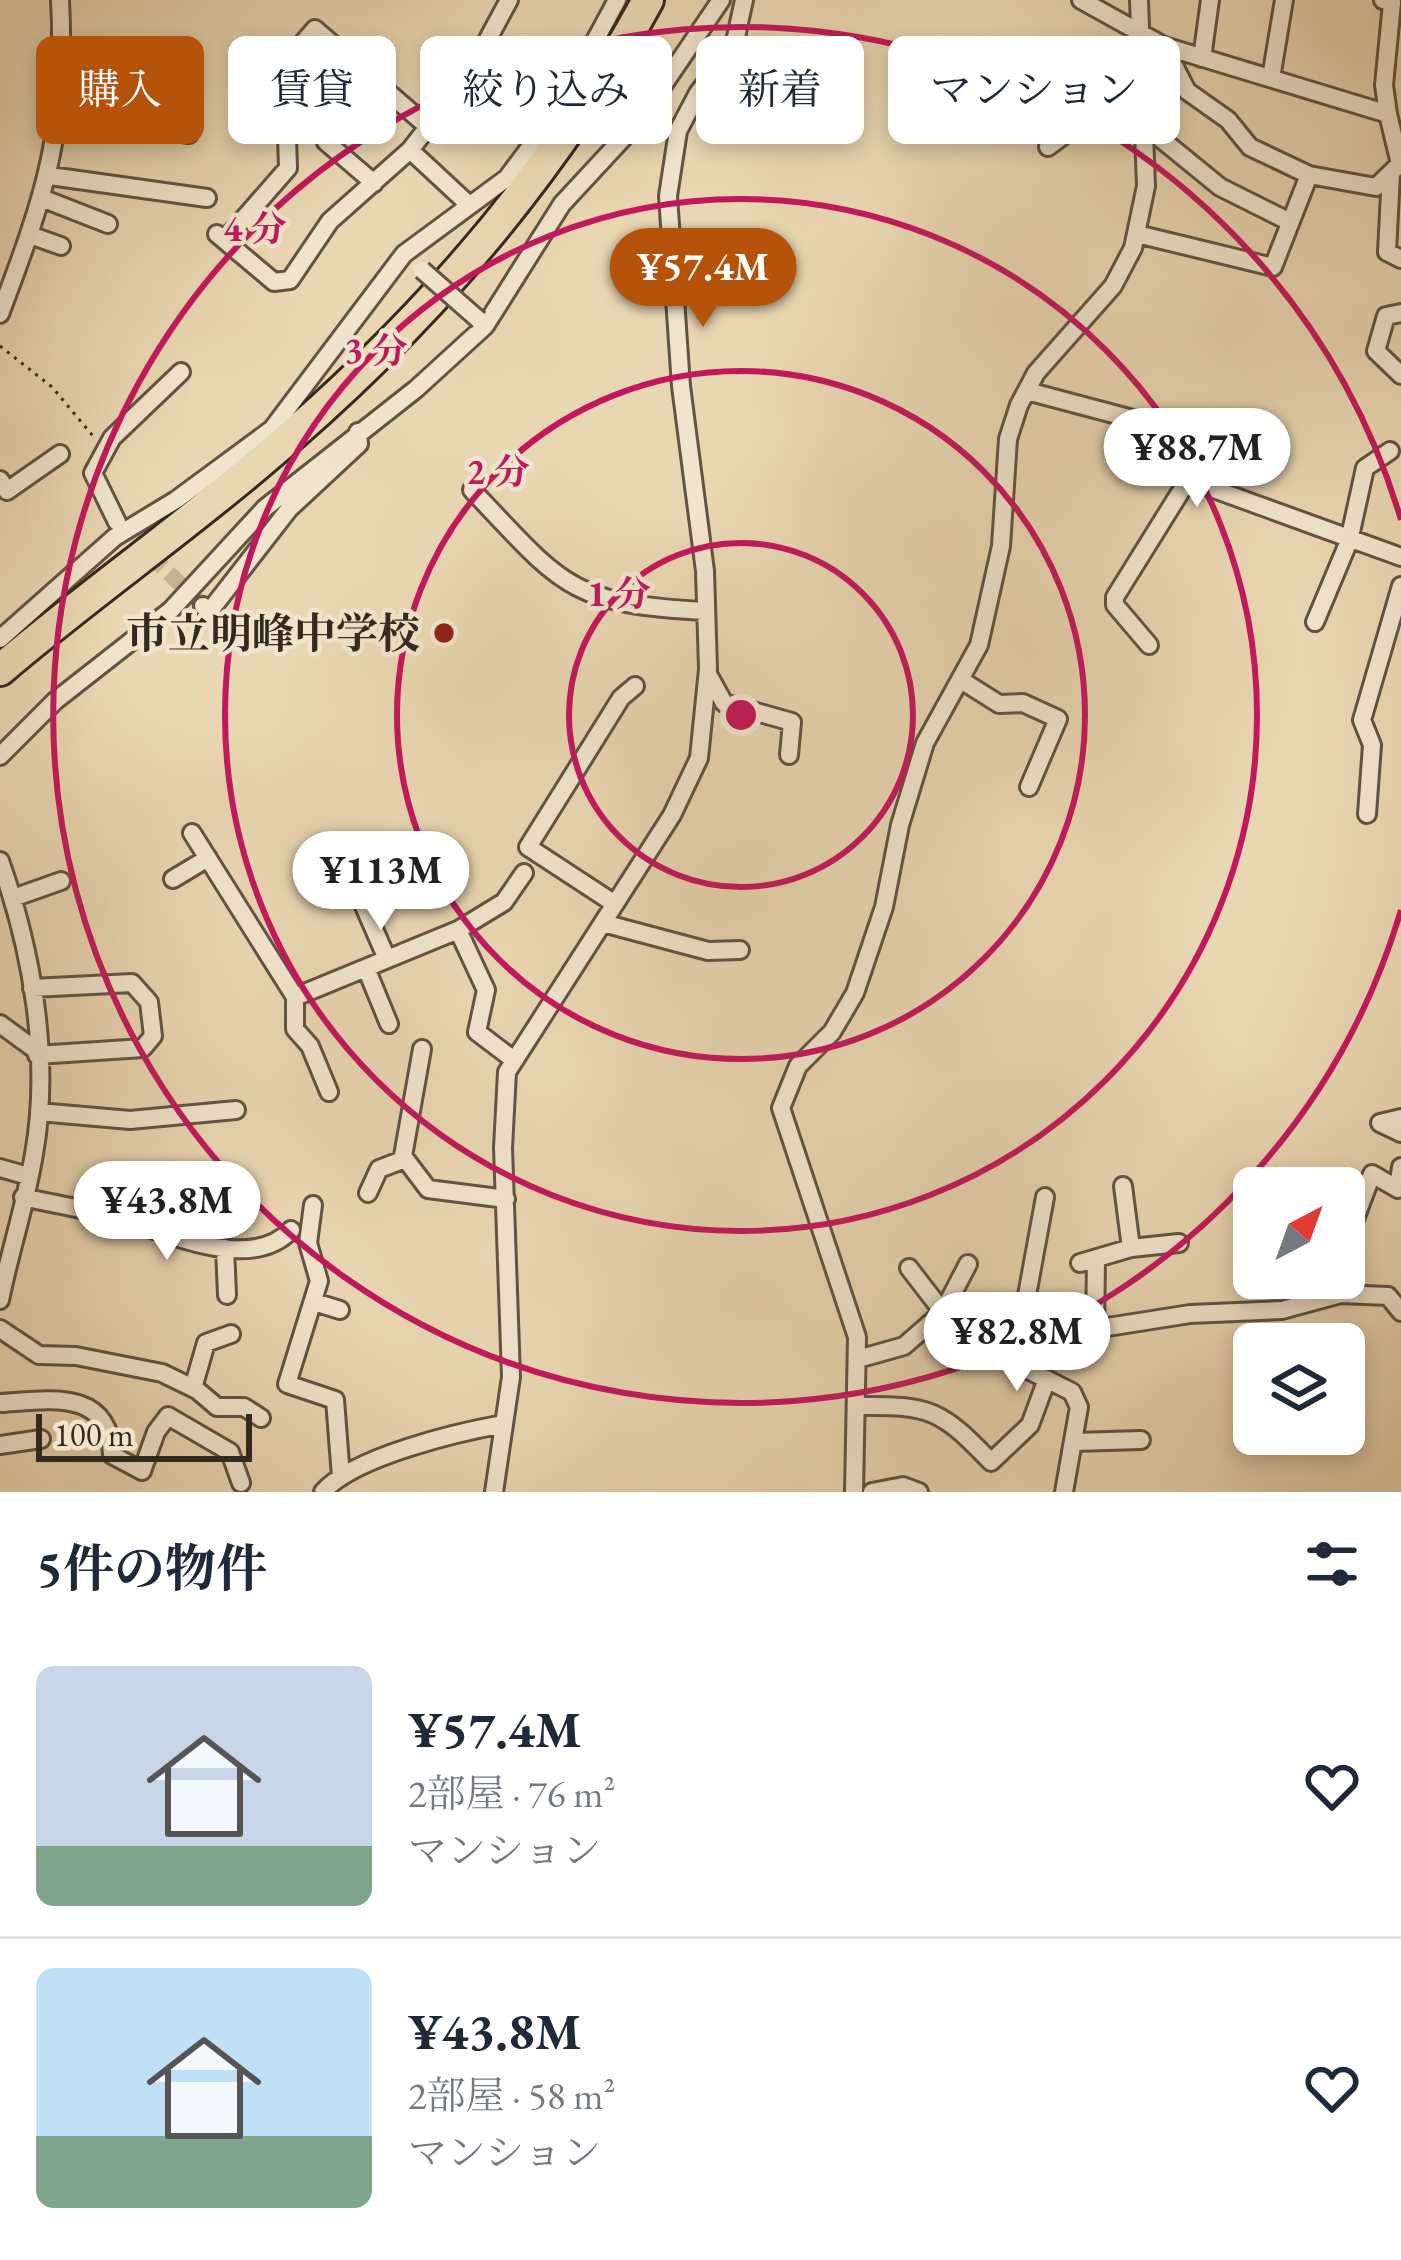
<!DOCTYPE html>
<html lang="ja">
<head>
<meta charset="utf-8">
<style>
	:root { --surface:#fff; --page:#f6f6f7; --text:#1f2937; --muted:#747a83; --line:#e0e1e3; --accent:#b45309 }
	body { margin:0; font-family:"EB Garamond","Noto Serif JP",serif; background:var(--page); color:var(--text); height:100vh; display:flex; flex-direction:column; font-size:45px; white-space:nowrap }
	* { box-sizing:border-box; margin:0 }
	p { font-size:39px; color:var(--muted) }
	.icon { flex:none; width:66px; height:66px; fill:none; stroke:currentColor; stroke-width:2; stroke-linecap:round; stroke-linejoin:round }
	.map { position:relative; height:1492px; overflow:hidden }
	.drawer { display:flex; flex-direction:column; background:var(--surface); flex:1 }
	.drawer>* { flex:none }
	.top-card { position:absolute; left:36px; top:36px; width:1329px; height:108px; display:flex; gap:24px }
	.needle { width:78px; rotate:41deg }
	.buttons { position:absolute; left:1233px; top:1167px; display:grid; gap:24px }
	.buttons a { display:grid; place-items:center; width:132px; height:132px; border-radius:18px; background:var(--surface); box-shadow:0 6px 18px #0003; font-size:60px }
	.scale { position:absolute; left:36px; bottom:30px; width:216px; box-sizing:border-box; padding-left:12px; border:6px solid #34291d; border-top:0; font-size:33px; line-height:42px; white-space:nowrap; color:#34291d; -webkit-text-stroke:9px #f1e4cd; paint-order:stroke }
	.price { position:absolute; translate:-50% -102px; padding:0 27px; border-radius:42px; background:#fff; color:#222; font-size:39px; line-height:78px; filter:drop-shadow(0 3px 6px #0008) }
	.price::after { content:''; position:absolute; left:50%; top:72px; width:36px; height:27px; margin-left:-18px; background:inherit; clip-path:polygon(0 0,100% 0,50% 100%) }
	.price.active { background:var(--accent); color:#fff }
	ul { padding:0; list-style:none }
	li { display:flex; align-items:center; gap:36px; height:300px; padding:0 36px }
	li+li { border-top:3px solid var(--line) }
	li span { display:grid; place-items:center; flex:none; width:336px; height:240px; border-radius:18px; color:#555 }
	li>.icon { margin-inline-start:auto }
	span .icon { width:144px; height:144px; fill:#fffc; stroke-width:1 }
	li b { font-size:51px }
	h2 { display:flex; justify-content:space-between; align-items:center; height:144px; padding:0 36px; font-size:51px }
	.pill { padding:0 42px; border-radius:18px; background:var(--surface); box-shadow:0 6px 18px #0003; font-size:42px; line-height:108px }
	.pill.active { background:var(--accent); color:#fff }
	.map>svg:first-child { display:block }
</style>
</head>
<body>
<div class="map">
<svg width="1401" height="1492" viewBox="0 0 1401 1492">
	<rect width="100%" height="100%" fill="#e9d6b2"/>
	<filter id="stains"><feTurbulence type="fractalNoise" baseFrequency=".00167" numOctaves="4"/><feColorMatrix values="0 0 0 0 .2 0 0 0 0 .09 0 0 0 0 .02 0 0 0 .5 -.17"/></filter>
	<radialGradient id="worn" r=".72"><stop offset=".6" stop-color="#630" stop-opacity="0"/><stop offset="1" stop-color="#630" stop-opacity=".3"/></radialGradient>
	<g fill="none" stroke-linecap="round" stroke-linejoin="round">
		<path stroke="#c5b394" stroke-width="16" stroke-dasharray="16 8" stroke-linecap="butt" d="M117,523L203,606"/>
		<g stroke="#615442" stroke-width="22">
			<path id="street" d="M1081,0L1164,46L1187,91L1228,120L1250,147L1309,175L1376,187L1401,163
				M1383,0L1392,3L1384,85L1388,114
				M1164,46L1388,114L1400,164
				M1202,58L1210,0
				M371,77L327,128L326,142L374,183
				M1271,78L1284,0
				M60,90L105,89
				M60,115L189,134
				M1144,125L1220,187L1290,222
				M1048,147L1140,78
				M410,150L466,202
				M1391,173L1387,252L1401,259
				M50,176L207,198
				M44,199L108,224
				M217,234L274,282L290,280L330,221L410,150L468,76L509,0
				M1137,234L1273,267L1309,175
				M30,235L61,246
				M225,240L288,168L286,106L274,95L276,74L315,29L427,126
				M1401,313L1386,316L1376,351L1401,375
				M0,314C45,195 67,131 60,0
				M1027,391L1140,421L1191,475L1211,488L1401,557
				M0,480L7,491L60,454
				M472,490C562,585 569,604 704,611
				M117,522L93,473L112,438L181,372
				M203,606L209,612L289,509L359,444L358,432
				M1315,622L1349,541L1365,468L1390,451
				M0,639L115,537L176,500L272,429L404,254L507,178L557,111L617,0
				M1149,645L1115,605V597L1191,475
				M708,674L724,703L792,722L789,755
				M961,680L999,704L1023,703L1058,719L1029,787
				M0,756L55,701L171,610L265,508L416,389L485,326L562,204L638,122L721,0
				M1367,814L1372,745L1362,720L1401,586
				M192,833L295,997
				M0,861C32,950 51,1059 34,1154C26,1203 10,1251 0,1300
				M173,879L208,858
				M13,898L61,881
				M383,898L364,906L387,959
				M615,904L528,847L621,698L635,686
				M603,923L708,951L740,950
				M458,930L504,902L524,873
				M366,968L389,1024
				M32,988L132,983L149,1002L153,1036L143,1048L37,1055
				M0,1024L37,1051
				M422,1049L403,1156L428,1189L506,1199
				M329,1092L310,1046L295,1029V997L458,930L486,990L477,1032L514,1060
				M39,1112L130,1120L236,1110
				M1401,1118L1380,1123L1401,1133
				M0,1168L28,1176
				M1123,1186L1131,1248
				M368,1193L379,1169L405,1159
				M23,1197C53,1204 85,1209 115,1217C161,1229 249,1275 291,1230
				M313,1205L308,1243L319,1281L287,1384L335,1400L341,1477
				M225,1248L227,1295
				M1344,1248L1372,1174L1398,1189L1401,1167
				M1080,1263L1131,1248L1179,1243
				M909,1268L943,1312L968,1264
				M314,1302L340,1310
				M960,1314L972,1342L1072,1392L1079,1407L1064,1492
				M1021,1328L1045,1197
				M0,1329L39,1355L76,1356L162,1373L197,1390L217,1407H244L261,1418
				M1095,1331L1096,1260
				M858,1359L904,1346L943,1312L1021,1328L1076,1332L1190,1314L1282,1310L1341,1294L1388,1296L1401,1312
				M193,1388L206,1343L231,1334
				M0,1403C50,1400 109,1388 112,1455L142,1471L156,1432L168,1416L230,1452L241,1483
				M859,1406C931,1405 941,1410 991,1462L1030,1425L1047,1379
				M1075,1442L1141,1440
				M0,1445L41,1439
				M323,1492C353,1457 458,1432 504,1424
				M494,1492L511,1377L503,1148L507,1072L672,815L699,758L708,669L705,571L681,386L668,196L678,131L698,93L734,46L744,0
				M854,1492L857,1337L781,1108L798,1066L832,1032L855,993L884,907L900,825L925,743L979,645L1001,546L1008,439L1019,405L1036,373L1113,286L1133,248L1146,186L1139,0
				M872,1492L903,1486L919,1492"/>
		</g>
		<g stroke="#34291d" stroke-width="36">
			<path id="highway" d="M0,670C83,599 173,536 257,465C413,335 551,180 648,0"/>
		</g>
		<path stroke="#34291d" stroke-width="3" stroke-dasharray="3 6" stroke-linecap="butt" d="M0,346L52,387L93,436"/>
		<use href="#street" stroke="#f1e4cd" stroke-width="16"/>
		<use href="#highway" stroke="#e9d6b2" stroke-width="30"/>
		<g stroke="#615442" stroke-width="22" stroke-linecap="butt">
			<path id="street-bridge" d="M422,270L479,320"/>
		</g>
		<use href="#street-bridge" stroke="#f1e4cd" stroke-width="16"/>
	</g>
	<g fill="none" stroke="#c2185b" stroke-width="6">
		<circle cx="741" cy="715" r="172"/>
		<circle cx="741" cy="715" r="344"/>
		<circle cx="741" cy="715" r="516"/>
		<path d="M1401 910A688 688 0 1 1 1401 520"/>
	</g>
	<circle fill="#8f2418" stroke="#f1e4cd" stroke-width="4.5" cx="444" cy="633" r="12"/>
	<g text-anchor="middle" stroke-width="9" stroke-linejoin="round" paint-order="stroke">
		<g font-size="42" font-weight="bold" fill="#34291d" stroke="#f1e4cd" text-anchor="end">
			<text x="420" y="648">市立明峰中学校</text>
		</g>
	</g>
	<circle cx="741" cy="715" r="18" fill="#c2185b" stroke="#f1e4cd" stroke-width="6"/>
	<g font-size="36" text-anchor="middle" font-weight="bold" fill="#c2185b" stroke="#f1e4cd" stroke-width="9" stroke-linejoin="round" paint-order="stroke">
		<text x="255" y="241">4 分</text>
		<text x="376" y="363">3 分</text>
		<text x="498" y="484">2 分</text>
		<text x="619" y="606">1 分</text>
	</g>
	<rect width="100%" height="100%" filter="url(#stains)"/>
	<rect width="100%" height="100%" fill="url(#worn)"/>
</svg>
<div class="buttons">
<a><svg class="needle" viewBox="-14 -14 28 28"><path d="M0-13l5 13h-10z" fill="#e53935"/><path d="M0 13l5-13h-10z" fill="#747a83"/></svg></a>
<a><svg class="icon" aria-label="layers" viewBox="0 0 24 24"><path d="M12 4l9 5-9 5-9-5zM3 14l9 5 9-5"/></svg></a>
</div>
<div class="scale">100 m</div>
<b class="price active" style="left:703px;top:330px">¥57.4M</b>
<b class="price" style="left:1197px;top:510px">¥88.7M</b>
<b class="price" style="left:381px;top:933px">¥113M</b>
<b class="price" style="left:167px;top:1263px">¥43.8M</b>
<b class="price" style="left:1017px;top:1394px">¥82.8M</b>
<div class="top-card">
<a class="pill active">購入</a>
<a class="pill">賃貸</a>
<a class="pill">絞り込み</a>
<a class="pill">新着</a>
<a class="pill">マンション</a>
</div>
</div>
<section class="drawer">
<h2>5件の物件<svg class="icon" aria-label="filters" viewBox="0 0 24 24"><path d="M4 7h16M4 17h16"/><circle cx="9" cy="7" r="2"/><circle cx="15" cy="17" r="2"/></svg></h2>
<ul>
<li><span style="background:linear-gradient(#c9d6e8 75%,#7fa58c 0)"><svg class="icon" aria-label="home" viewBox="0 0 24 24"><path d="M3 11l9-7 9 7M6 9v11h12V9"/></svg></span><div><b>¥57.4M</b><p>2部屋 · 76 m²</p><p>マンション</p></div><svg class="icon" aria-label="heart" viewBox="0 0 24 24"><path d="M12 20l-8-8c-3-5 5-10 8-4 3-6 11-1 8 4z"/></svg></li>
<li><span style="background:linear-gradient(#bfe0f5 70%,#7fa58c 0)"><svg class="icon" aria-label="home" viewBox="0 0 24 24"><path d="M3 11l9-7 9 7M6 9v11h12V9"/></svg></span><div><b>¥43.8M</b><p>2部屋 · 58 m²</p><p>マンション</p></div><svg class="icon" aria-label="heart" viewBox="0 0 24 24"><path d="M12 20l-8-8c-3-5 5-10 8-4 3-6 11-1 8 4z"/></svg></li>
</ul>
</section>
</body>
</html>
